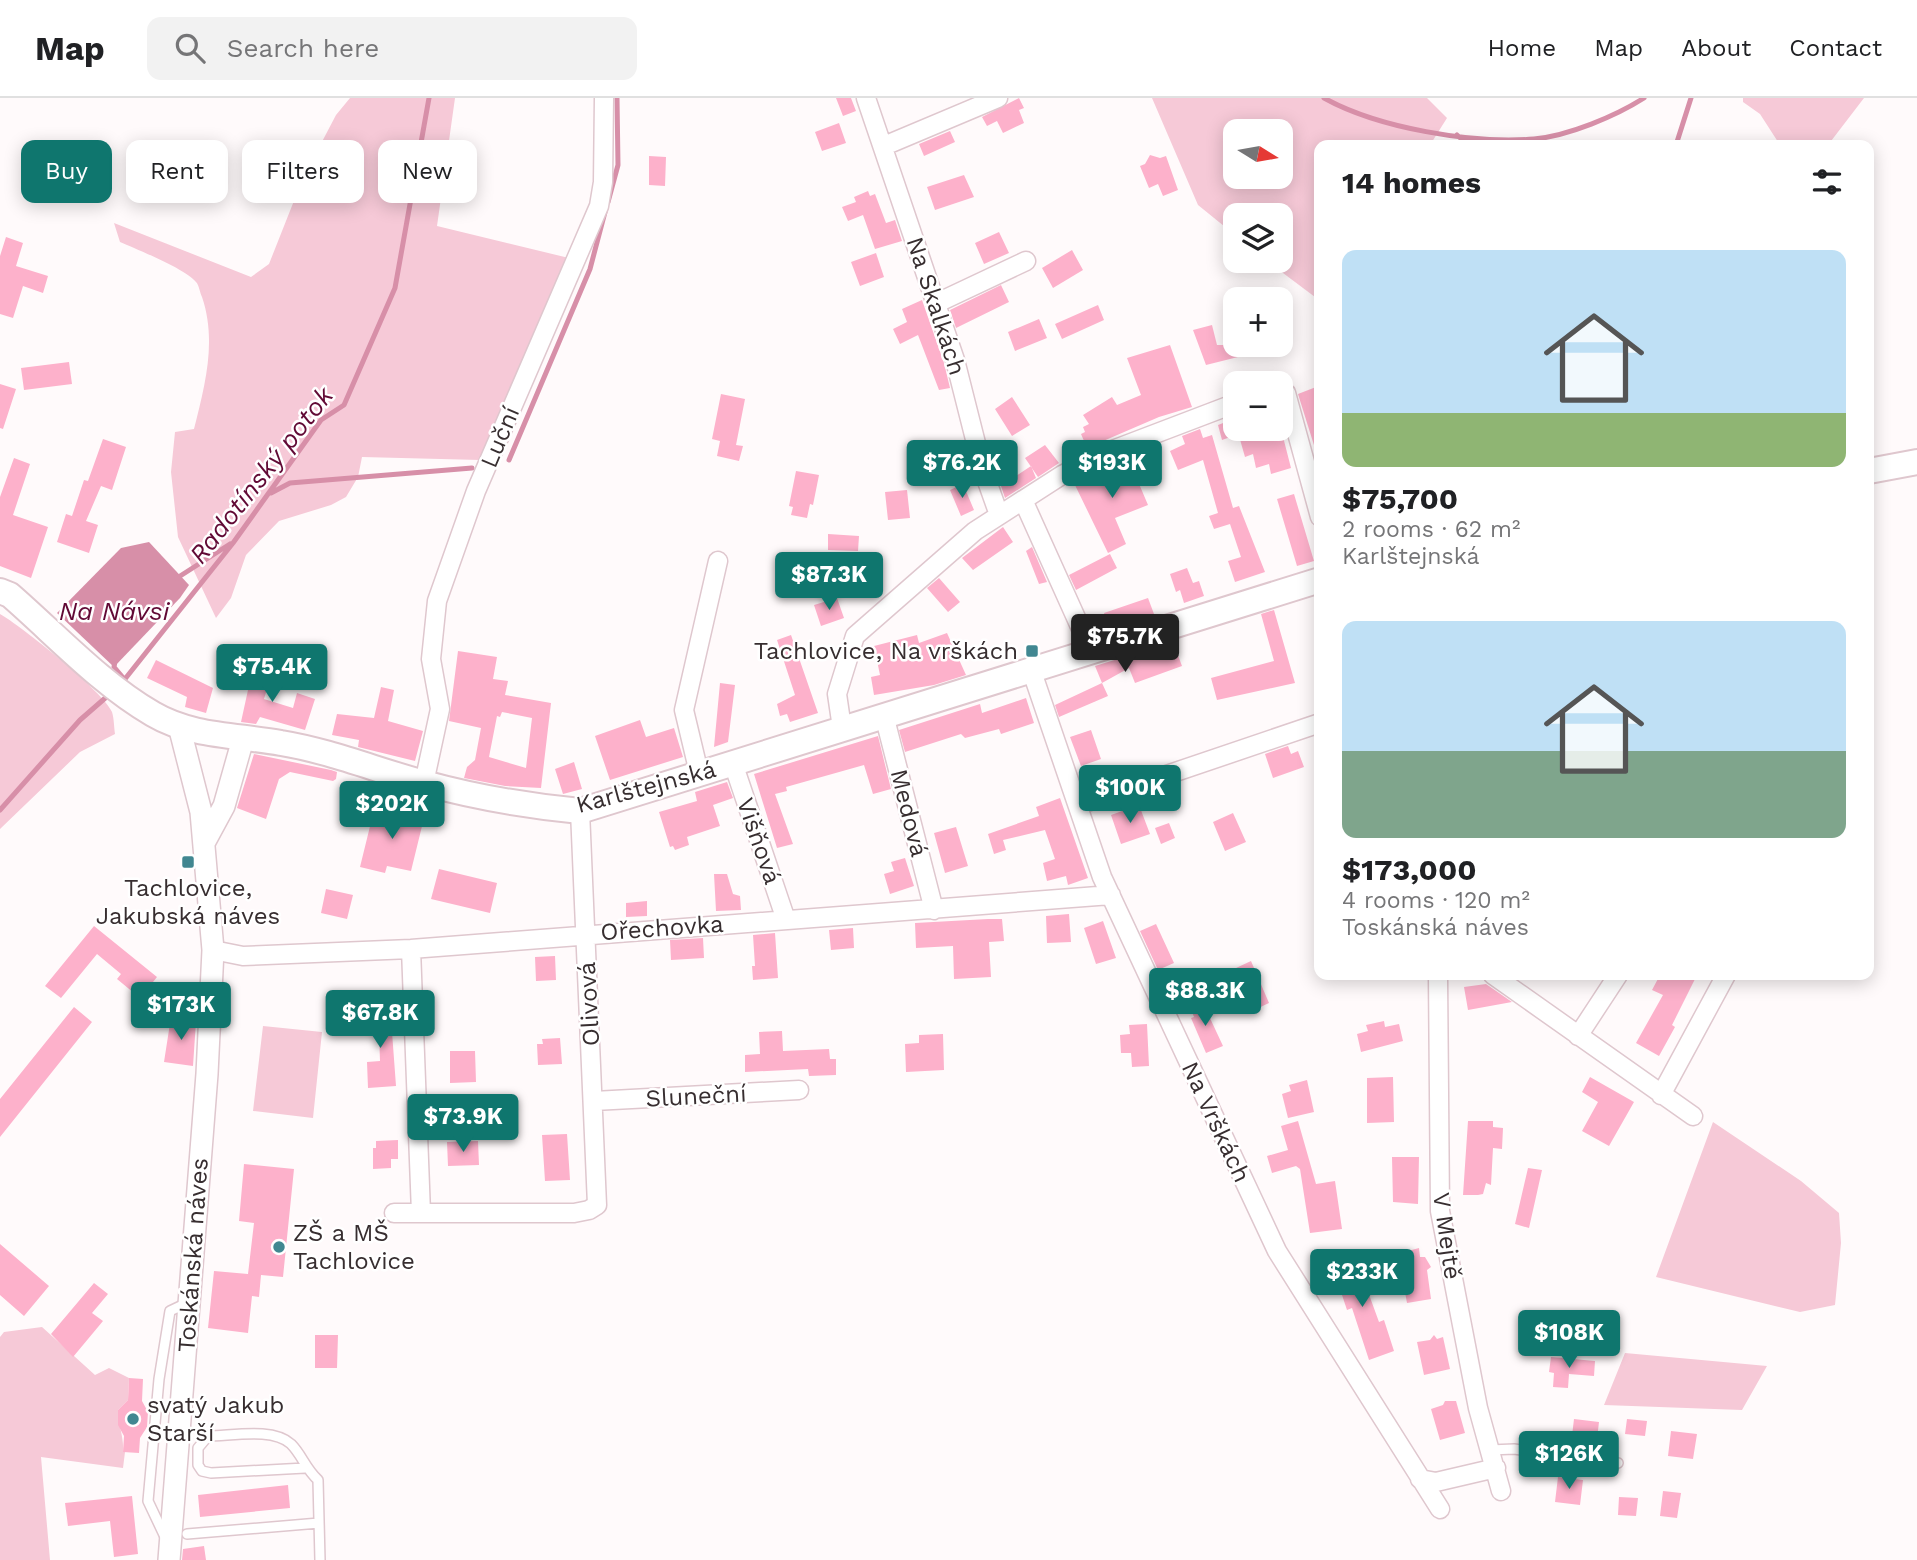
<!DOCTYPE html>
<html lang="en">
<head>
<meta charset="utf-8">
<style>
	:root { --surface:#fff; --page:#f2f2f2; --text:#202124; --muted:#757577; --line:#e0e0e0; --accent:#0f766e }
	body { margin:0; font-family:"Work Sans",sans-serif; background:var(--page); color:var(--text); height:100vh; display:flex; flex-direction:column; font-size:26px; white-space:nowrap }
	* { box-sizing:border-box; margin:0 }
	p { font-size:23px; color:var(--muted) }
	.icon { flex:none; width:38px; height:38px; fill:none; stroke:currentColor; stroke-width:2; stroke-linecap:round; stroke-linejoin:round }
	.map { position:relative; flex:1; overflow:hidden }
	.details { position:absolute; left:1314px; top:42px; width:560px; height:840px; display:flex; flex-direction:column; background:var(--surface); border-radius:14px; box-shadow:0 4px 18px #0003 }
	.details>* { flex:none }
	.hud { position:absolute; left:21px; top:42px; width:665px; height:63px; display:flex; gap:14px }
	.needle { width:46px; rotate:101deg }
	.fabs { position:absolute; left:1223px; top:21px; display:grid; gap:14px }
	.fabs a { display:grid; place-items:center; width:70px; height:70px; border-radius:14px; background:var(--surface); box-shadow:0 4px 18px #0003; font-size:35px }
	.price { position:absolute; translate:-50% -60px; padding:0 16px; border-radius:7px; background:var(--accent); color:#fff; font-size:23px; line-height:46px; filter:drop-shadow(0 2px 4px #0008) }
	.price::after { content:''; position:absolute; left:50%; top:42px; width:21px; height:16px; margin-left:-10px; background:inherit; clip-path:polygon(0 0,100% 0,50% 100%) }
	.price.current { background:#222; color:#fff }
	ul { padding:0; list-style:none }
	li { display:grid; align-content:center; gap:14px; height:371px; padding:0 28px }
	li span { display:grid; place-items:center; height:217px; border-radius:14px; color:#555 }
	li>.icon { margin-inline-start:auto }
	span .icon { width:126px; height:126px; fill:#fffc; stroke-width:1 }
	li b { font-size:30px }
	h2 { display:flex; justify-content:space-between; align-items:center; height:84px; padding:0 28px; font-size:30px }
	.chip { padding:0 24px; border-radius:14px; background:var(--surface); box-shadow:0 4px 18px #0003; font-size:24px; line-height:63px }
	.chip.current { background:var(--accent); color:#fff }
	header { display:flex; align-items:center; gap:42px; box-sizing:border-box; height:98px; padding:0 35px; background:var(--surface); border-bottom:2px solid var(--line) }
	header strong { font-size:33px }
	nav { display:flex; gap:38px; margin-inline-start:auto; font-size:24px }
	.search { width:490px; height:63px; background:var(--page); display:flex; align-items:center; gap:18px; box-sizing:border-box; padding:0 24px; border-radius:14px; color:var(--muted); font-size:26px }
	.map>svg:first-child { display:block }
</style>
</head>
<body>
<header>
<strong>Map</strong>
<div class="search"><svg class="icon" aria-label="search" viewBox="0 0 24 24"><circle cx="10" cy="10" r="6"/><path d="M15 15l6 6"/></svg>Search here</div>
<nav><a>Home</a><a>Map</a><a>About</a><a>Contact</a></nav>
</header>
<div class="map">
<svg width="1917" height="1462" viewBox="0 0 1917 1462">
	<rect width="100%" height="100%" fill="#fffafb"/>
	<path fill="#f6c9d7" fill-rule="evenodd" d="M350,0H455L437,128L573,161L480,362L362,359L358,379L346,399L331,407L279,423L246,457L231,500L216,520L178,439L171,374L175,334L194,331C205,287 217,243 202,199C200,195 199,187 196,184C184,170 138,152 120,144L114,125L251,179L269,166L303,80L336,17Z
		M1152,0H1427L1447,20L1430,47H1320L1319,202L1267,163H1281V117H1236L1235,137L1198,107ZM1236,33H1281V79H1236Z
		M1743,0H1864L1828,47H1780L1760,16L1743,4Z
		M0,516C20,527 105,595 112,614C114,620 114,629 115,636L80,654L0,731Z
		M263,928L322,934L313,1020L253,1013Z
		M1713,1024L1801,1083L1839,1115L1841,1145L1835,1207L1800,1214L1656,1179Z
		M42,1229L95,1277L109,1270L129,1280L128,1302L118,1312C118,1327 124,1338 123,1354H125L123,1370L41,1359L50,1462H0V1239L4,1234Z
		M1625,1255L1767,1268L1742,1312L1604,1307Z"/>
	<path fill="#d78fa8" d="M149,444L189,487L180,500L114,569L57,515L121,450Z"/>
	<g fill="none" stroke-linecap="round" stroke-linejoin="round">
		<path stroke="#d78fa8" stroke-width="5" d="M1324,0C1378,30 1472,46 1534,41C1568,38 1616,18 1644,0
			M1457,37L1468,47
			M1676,47L1691,0
			M608,104L618,67L617,0
			M509,362L590,171L605,114
			M271,395L290,385L472,370
			M177,480L230,446
			M115,563L114,569L125,582
			M121,586L233,445L321,322L344,307L395,190L429,0
			M0,712L80,622L111,595"/>
	</g>
	<path fill="#fdb1cb" fill-rule="evenodd" d="M836,0H851L856,13L843,18Z
		M1019,0L1024,10L1019,12L1024,25L1003,35L997,23L987,28L982,19Z
		M839,25L846,45L822,53L815,34Z
		M950,33L955,44L924,58L919,46Z
		M1150,57L1160,60L1166,58L1178,92L1163,98L1158,86L1149,90L1140,68L1145,66Z
		M649,58L666,59L665,88L649,87Z
		M964,77L974,99L935,112L927,89Z
		M868,93L870,98L875,96L886,125L895,122L902,143L875,151L863,117L848,123L842,109L856,104L854,99Z
		M999,134L1009,155L984,166L975,145Z
		M6,139L23,145L16,168L48,178L43,195L23,188L13,220L0,216V158Z
		M1072,152L1083,172L1053,190L1042,170Z
		M876,155L884,179L860,188L851,164Z
		M1001,187L1009,204L956,230L950,212Z
		M922,202L944,265L950,290L939,292L918,237L900,246L893,231L907,224L902,211Z
		M1098,207L1104,222L1062,241L1055,226Z
		M1039,221L1047,240L1015,253L1008,234Z
		M1212,227L1217,247H1265L1266,252L1206,267L1193,232Z
		M1170,247L1192,309L1159,319L1087,350L1081,336L1085,334L1083,329L1089,326L1083,317L1112,299L1117,307L1141,297L1127,260Z
		M69,264L72,286L24,292L21,270Z
		M0,286L16,291L3,331L0,330Z
		M1316,289L1320,302L1318,360L1298,296Z
		M721,296L745,301L736,347L743,348L739,363L717,358L720,343L712,341Z
		M1012,299L1030,327L1012,338L995,311Z
		M1236,320V337L1222,342L1218,327Z
		M1200,331L1203,340L1212,337L1233,410L1239,408L1265,474L1235,484L1228,463L1241,459L1230,426L1214,431L1209,418L1218,415L1203,362L1178,372L1170,353L1185,346L1182,338Z
		M1237,331H1281L1291,370L1271,376L1269,366L1256,370L1253,356L1245,359Z
		M103,341L126,349L112,392L101,388L86,423L98,427L89,455L57,444L66,416L72,418L84,382L88,383Z
		M1045,347L1059,365L1038,379L1025,360Z
		M1134,359L1139,372L1134,374L1148,407L1115,420L1126,446L1108,455L1074,385Z
		M14,360L30,366L13,417L48,429L31,480L0,468V399Z
		M1031,368L1036,380L1005,400L1001,388Z
		M796,373L819,377L813,407L810,406L807,420L791,417L793,409L789,408Z
		M963,386L974,412L961,418L950,392Z
		M907,392L910,420L888,422L885,394Z
		M1294,396L1314,463L1297,468L1277,401Z
		M1003,429L1013,444L973,472L962,460Z
		M828,436L859,438L858,453L828,452Z
		M1032,449L1047,484L1039,486L1026,453Z
		M1110,456L1117,470L1076,492L1069,477Z
		M1187,470L1193,485L1199,483L1204,498L1184,505L1180,492L1176,494L1170,476Z
		M939,480L960,504L948,514L927,490Z
		M837,500L844,520L821,528L814,507Z
		M1148,500L1154,516L1109,531L1104,515Z
		M1274,512L1295,585L1217,602L1211,580L1274,563L1261,516Z
		M947,535L966,577L934,587L874,597L871,579L880,577L874,548L917,537L919,545Z
		M791,537L818,615L790,624L787,616L780,618L777,606L795,597L777,542Z
		M1173,544L1182,568L1135,585L1129,570L1102,585L1108,598L1059,619L1055,607L1102,585L1095,568Z
		M458,553L497,559L493,581L508,583L505,597L551,605L541,690L505,688L464,680L467,669L475,662L481,630L449,623ZM502,614L532,620L526,670L489,659L497,618L500,619Z
		M156,562L213,590L206,615L185,609L187,599L147,580Z
		M241,573L270,581L264,601L293,610L297,595L315,601L305,632L260,619L256,626L241,624L248,592L236,589Z
		M720,585L735,587L728,644L714,649Z
		M381,589L394,592L388,623L423,633L415,663L358,649L359,642L332,637L337,616L374,620Z
		M1026,600L1034,625L1001,636L999,631L965,640L961,636L905,654L899,632L980,606L982,615Z
		M640,622L646,639L674,630L683,659L610,682L595,638Z
		M1091,632L1101,661L1081,668L1070,639Z
		M878,638L891,691L873,696L864,667L786,689L787,693L775,696L793,746L777,750L754,676Z
		M1288,648L1291,656L1298,653L1304,669L1273,680L1265,656Z
		M254,656L331,672L337,674L336,681L333,683L290,674L279,681L266,721L237,710Z
		M574,664L582,691L563,696L555,671Z
		M727,684L733,700L713,707L720,728L687,739L689,747L675,752L673,748L670,749L659,714L697,703L695,694Z
		M1060,700L1088,780L1068,787L1066,778L1047,783L1043,765L1055,761L1045,732L1003,742L1006,752L994,756L988,736L1039,718L1036,709Z
		M1139,707L1150,736L1121,746L1111,717Z
		M375,708L424,720L411,773L387,768L385,775L360,769Z
		M1233,715L1246,744L1225,753L1213,724Z
		M1169,725L1175,740L1161,746L1155,730Z
		M956,729L968,768L945,775L934,735Z
		M905,760L914,788L890,796L884,776L894,773L891,764Z
		M439,771L497,785L490,815L431,801Z
		M714,776H727L733,796L740,798L741,812L716,813Z
		M326,791L353,797L347,821L321,815Z
		M647,803V818L626,819V805Z
		M1069,816L1071,844L1047,845L1046,818Z
		M988,821H1002L1004,843L989,844L991,879L954,881L953,848L916,850L915,825Z
		M1103,823L1116,860L1096,866L1084,830Z
		M1156,826L1174,865L1158,872L1140,833Z
		M94,828L157,879L140,900L117,881L121,876L97,856L61,900L45,888Z
		M853,830L854,850L831,852L829,832Z
		M775,835L778,880L753,882L752,868H755L753,837Z
		M703,840L704,860L671,862L670,842Z
		M555,858L556,882L536,883L535,859Z
		M1251,863L1269,905L1254,912L1236,870Z
		M1217,871L1222,884L1196,893L1192,880Z
		M1660,877H1697L1672,927L1675,929L1659,958L1636,945L1663,897L1652,892Z
		M1486,886L1512,904L1468,912L1464,889Z
		M1202,903L1223,948L1206,955L1191,920L1194,919L1190,909Z
		M74,909L92,924L0,1039V1001Z
		M171,919L196,923L193,968L164,964Z
		M398,920L399,934H392L396,988L368,990L367,964L380,963L379,935H353L352,922Z
		M1384,923L1385,929L1399,926L1403,943L1361,954L1357,936L1368,933L1366,927Z
		M1147,926L1149,968L1132,969L1131,955H1121L1120,937L1130,936L1129,927Z
		M782,933L783,953L829,951L830,961H836V977L809,978L808,971L745,974V957L760,956L759,934Z
		M943,936L944,972L906,974L905,946L919,945V937Z
		M560,940L562,966L538,967L537,946H543L542,941Z
		M450,953H475L476,984L450,985Z
		M1393,979L1394,1024L1367,1025V980Z
		M1590,979L1634,1004L1609,1048L1582,1033L1598,1004L1582,994Z
		M1307,982L1314,1014L1288,1020L1282,996L1291,993L1289,987Z
		M1298,1023L1316,1086L1335,1083L1342,1131L1310,1135L1300,1071L1296,1068L1272,1075L1267,1058L1288,1052L1281,1028Z
		M1468,1023H1493V1029L1503,1030L1502,1051L1493,1050L1491,1087L1486,1085L1483,1096L1478,1097H1463Z
		M567,1036L570,1082L545,1083L542,1037Z
		M398,1042V1061H391V1070L373,1071V1050H376V1043Z
		M478,1043L479,1067L448,1068L447,1044Z
		M1392,1059H1419L1418,1106L1393,1104Z
		M244,1066L294,1071L283,1179L261,1177L259,1199L252,1198L248,1235L208,1230L214,1173L248,1176L254,1125L239,1123Z
		M1528,1070L1542,1072L1529,1130L1515,1126Z
		M0,1146L49,1188L24,1218L0,1197Z
		M1419,1150L1420,1159H1425L1431,1169L1427,1172L1431,1201L1407,1205L1404,1189L1399,1190L1393,1157Z
		M1352,1162L1355,1171L1359,1169L1379,1224L1384,1222L1394,1253L1369,1262L1352,1210L1347,1212L1341,1194L1330,1191L1332,1185L1328,1174Z
		M94,1185L108,1196L92,1215L103,1223L73,1259L51,1236Z
		M315,1237H338L337,1270H315Z
		M1434,1237L1437,1241L1443,1239L1450,1271L1424,1277L1417,1244L1430,1242Z
		M1551,1259L1595,1263L1594,1278L1569,1276L1568,1290L1553,1289L1554,1275L1549,1274Z
		M129,1280L143,1281L142,1303L148,1314L147,1329L140,1340L139,1355L123,1354L124,1338L118,1327V1312L128,1302Z
		M1445,1303H1456L1465,1335L1440,1342L1431,1311L1443,1307Z
		M1574,1321L1599,1324L1596,1349L1571,1346Z
		M1627,1321L1647,1323L1645,1338L1625,1336Z
		M1671,1333L1697,1336L1693,1361L1668,1358Z
		M1558,1379L1583,1382L1580,1407L1555,1404Z
		M288,1387L290,1410L200,1419L198,1397Z
		M1663,1393L1681,1395L1677,1420L1660,1418Z
		M132,1398L138,1456L114,1459L110,1423L68,1428L65,1405Z
		M1619,1399L1638,1400L1636,1418L1618,1417Z
		M204,1448L206,1462H182L183,1451Z"/>
	<g fill="none" stroke-linecap="round" stroke-linejoin="round">
		<g stroke="#dfc7ce" stroke-width="12">
			<path id="service" d="M1490,1352L1514,1351L1618,1365
				M305,1370L211,1375L202,1373L198,1367V1350L208,1338C231,1338 273,1329 291,1346C302,1357 305,1370 318,1382L320,1462
				M187,1436L319,1425
				M166,1441L148,1403L159,1281L170,1213L187,1205"/>
		</g>
		<g stroke="#dfc7ce" stroke-width="21">
			<path id="minor" d="M866,0L955,262L982,369L999,417
				M884,48L998,0
				M937,205L1026,163
				M1281,296L1286,295L1320,419
				M1023,402L1091,553
				M1031,571L1102,779L1277,1153L1440,1411
				M884,617L934,812
				M842,630L837,596L855,538L975,433L1062,377L1110,353L1236,305
				M733,665L786,822
				M699,675L684,612L718,463
				M424,685L440,611L431,561L437,503L476,393L599,108L603,84L604,0
				M1078,707L1320,625
				M411,851L421,1115
				M213,852L243,858L411,851L1111,797
				M1438,877L1440,1113L1478,1310L1501,1393
				M1493,877L1693,1018
				M1578,938L1618,877
				M1661,997L1726,877
				M594,1003L799,992
				M394,1115H574L589,1112L597,1107L580,713
				M1420,1381L1436,1384L1496,1370"/>
		</g>
		<g stroke="#dfc7ce" stroke-width="24">
			<path id="tertiary" d="M204,745L224,708L243,641
				M169,1462L207,976L213,852L201,714L179,628"/>
		</g>
		<g stroke="#dfc7ce" stroke-width="28">
			<path id="secondary" d="M1869,373L1917,364
				M0,493L10,497C56,537 101,586 153,616C192,639 238,637 281,645C330,653 376,672 424,685C475,699 527,708 580,713L1320,482"/>
		</g>
		<use href="#service" stroke="#fff" stroke-width="9"/>
		<use href="#minor" stroke="#fff" stroke-width="18"/>
		<use href="#tertiary" stroke="#fff" stroke-width="21"/>
		<use href="#secondary" stroke="#fff" stroke-width="24"/>
	</g>
	<g fill="#418791" stroke="#fff" stroke-width="2.5">
		<rect x="1025" y="546" width="14" height="14" rx="3.5"/>
		<rect x="181" y="757" width="14" height="14" rx="3.5"/>
		<circle cx="279" cy="1149" r="7"/>
		<circle cx="133" cy="1321" r="7"/>
	</g>
	<g text-anchor="middle" stroke-width="5" stroke-linejoin="round" paint-order="stroke">
		<g font-size="24" fill="#372e30" stroke="#fff">
			<text transform="translate(936 208) rotate(72)" y="8">Na Skalkách</text>
			<text transform="translate(500 339) rotate(-67)" y="8">Luční</text>
			<text transform="translate(646 689) rotate(-15)" y="8">Karlštejnská</text>
			<text transform="translate(909 715) rotate(76)" y="8">Medová</text>
			<text transform="translate(759 743) rotate(71)" y="8">Višňová</text>
			<text transform="translate(662 830) rotate(-4)" y="8">Ořechovka</text>
			<text transform="translate(589 906) rotate(-93)" y="8">Olivová</text>
			<text transform="translate(696 998) rotate(-3)" y="8">Sluneční</text>
			<text transform="translate(1216 1024) rotate(65)" y="8">Na Vrškách</text>
			<text transform="translate(1447 1138) rotate(82)" y="8">V Mejtě</text>
			<text transform="translate(193 1157) rotate(-86)" y="8">Toskánská náves</text>
		</g>
		<g font-size="24" fill="#372e30" stroke="#fff" text-anchor="start">
			<text x="1018" y="561" text-anchor="end">Tachlovice, Na vrškách</text>
			<text x="188" y="798" text-anchor="middle">Tachlovice,<tspan x="188" dy="28">Jakubská náves</tspan></text>
			<text x="293" y="1143">ZŠ a MŠ<tspan x="293" dy="28">Tachlovice</tspan></text>
			<text x="147" y="1315">svatý Jakub<tspan x="147" dy="28">Starší</tspan></text>
		</g>
		<g font-size="26" font-style="italic" fill="#610935" stroke="#fff">
			<text transform="translate(261 377) rotate(-52)" y="9">Radotínský potok</text>
			<text x="114" y="522">Na Návsi</text>
		</g>
	</g>
</svg>
<div class="fabs">
<a><svg class="needle" viewBox="-14 -14 28 28"><path d="M0-13l5 13h-10z" fill="#e53935"/><path d="M0 13l5-13h-10z" fill="#757577"/></svg></a>
<a><svg class="icon" aria-label="layers" viewBox="0 0 24 24"><path d="M12 4l9 5-9 5-9-5zM3 14l9 5 9-5"/></svg></a>
<a>+</a>
<a>−</a>
</div>
<b class="price" style="left:962px;top:402px">$76.2K</b>
<b class="price" style="left:1112px;top:402px">$193K</b>
<b class="price" style="left:829px;top:514px">$87.3K</b>
<b class="price current" style="left:1125px;top:576px">$75.7K</b>
<b class="price" style="left:272px;top:606px">$75.4K</b>
<b class="price" style="left:1130px;top:727px">$100K</b>
<b class="price" style="left:392px;top:743px">$202K</b>
<b class="price" style="left:1205px;top:930px">$88.3K</b>
<b class="price" style="left:181px;top:944px">$173K</b>
<b class="price" style="left:380px;top:952px">$67.8K</b>
<b class="price" style="left:463px;top:1056px">$73.9K</b>
<b class="price" style="left:1362px;top:1211px">$233K</b>
<b class="price" style="left:1569px;top:1272px">$108K</b>
<b class="price" style="left:1569px;top:1393px">$126K</b>
<div class="hud">
<a class="chip current">Buy</a>
<a class="chip">Rent</a>
<a class="chip">Filters</a>
<a class="chip">New</a>
</div>
<section class="details">
<h2>14 homes<svg class="icon" aria-label="filters" viewBox="0 0 24 24"><path d="M4 7h16M4 17h16"/><circle cx="9" cy="7" r="2"/><circle cx="15" cy="17" r="2"/></svg></h2>
<ul>
<li><span style="background:linear-gradient(#bfe0f5 75%,#8fb573 0)"><svg class="icon" aria-label="home" viewBox="0 0 24 24"><path d="M3 11l9-7 9 7M6 9v11h12V9"/></svg></span><div><b>$75,700</b><p>2 rooms · 62 m²</p><p>Karlštejnská</p></div></li>
<li><span style="background:linear-gradient(#bfe0f5 60%,#7fa58c 0)"><svg class="icon" aria-label="home" viewBox="0 0 24 24"><path d="M3 11l9-7 9 7M6 9v11h12V9"/></svg></span><div><b>$173,000</b><p>4 rooms · 120 m²</p><p>Toskánská náves</p></div></li>
</ul>
</section>
</div>
</body>
</html>
